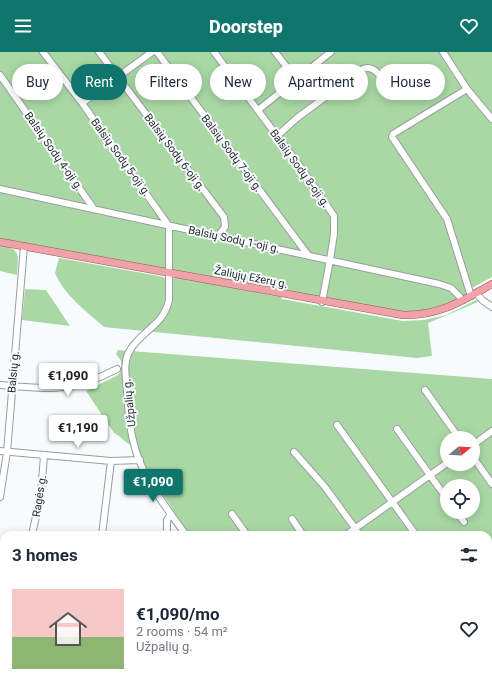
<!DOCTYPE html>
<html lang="en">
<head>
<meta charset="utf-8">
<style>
	:root { --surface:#fff; --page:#f2f2f3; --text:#1f2937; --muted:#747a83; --line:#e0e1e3; --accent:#0f766e }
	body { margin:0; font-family:Roboto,sans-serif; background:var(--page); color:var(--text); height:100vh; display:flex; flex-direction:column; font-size:15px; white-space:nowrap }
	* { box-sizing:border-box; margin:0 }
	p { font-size:13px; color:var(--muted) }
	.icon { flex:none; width:22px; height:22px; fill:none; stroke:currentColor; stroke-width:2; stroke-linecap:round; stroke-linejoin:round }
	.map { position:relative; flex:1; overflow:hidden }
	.panel { position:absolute; left:0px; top:479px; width:492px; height:156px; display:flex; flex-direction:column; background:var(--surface); border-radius:12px 12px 0 0; box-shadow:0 2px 10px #0003 }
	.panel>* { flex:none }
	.banner { position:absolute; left:12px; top:12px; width:468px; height:36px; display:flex; gap:8px }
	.needle { width:26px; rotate:72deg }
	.controls { position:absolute; left:440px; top:379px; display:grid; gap:8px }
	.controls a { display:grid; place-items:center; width:40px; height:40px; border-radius:50%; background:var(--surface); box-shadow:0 2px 10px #0003; font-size:20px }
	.price { position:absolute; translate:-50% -34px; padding:0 9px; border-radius:4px; background:#fff; color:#222; font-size:13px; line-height:26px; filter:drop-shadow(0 1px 2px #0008) }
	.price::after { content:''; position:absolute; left:50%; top:24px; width:12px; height:9px; margin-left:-6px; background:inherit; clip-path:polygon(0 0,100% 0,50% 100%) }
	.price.on { background:var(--accent); color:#fff }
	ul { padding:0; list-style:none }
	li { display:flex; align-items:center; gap:12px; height:100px; padding:0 12px }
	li+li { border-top:1px solid var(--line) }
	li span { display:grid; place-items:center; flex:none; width:112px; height:80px; border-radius:0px; color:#555 }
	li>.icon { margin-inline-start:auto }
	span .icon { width:48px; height:48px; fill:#fffc; stroke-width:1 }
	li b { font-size:17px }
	h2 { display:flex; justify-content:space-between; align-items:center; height:48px; padding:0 12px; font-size:17px }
	.chip { padding:0 14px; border-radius:18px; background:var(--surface); box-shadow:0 2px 10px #0003; font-size:14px; line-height:36px }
	.chip.on { background:var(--accent); color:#fff }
	header { display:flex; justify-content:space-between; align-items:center; height:52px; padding:0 12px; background:var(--accent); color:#fff; font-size:18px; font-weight:800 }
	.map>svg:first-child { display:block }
</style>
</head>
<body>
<header><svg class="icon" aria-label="menu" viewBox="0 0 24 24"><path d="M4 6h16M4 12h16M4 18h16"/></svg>Doorstep<svg class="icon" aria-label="heart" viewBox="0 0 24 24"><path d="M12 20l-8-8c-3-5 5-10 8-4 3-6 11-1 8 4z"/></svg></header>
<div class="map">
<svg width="492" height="635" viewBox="0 0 492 635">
	<rect width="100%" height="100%" fill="#f7fbfe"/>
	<path fill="#a9d8a5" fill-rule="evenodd" d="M0,0H492V225L470,237L463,246L455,251L412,262L0,187Z
		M0,193C22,197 18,203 17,223L0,219Z
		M59,206L159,224L171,228L176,225L281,245L282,247L403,269L424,268L446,263L476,248L478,250L428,271L432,304L417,306L104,275C86,259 65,244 55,221Z
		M25,237L46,238L70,274L22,268Z
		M118,298L492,327V635H185L190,631H488V483H189L155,430L149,433L131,393C124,390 121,384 114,381L86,339L118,323L121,319V309L116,302ZM447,386H473V412H447ZM447,434H473V460H447Z"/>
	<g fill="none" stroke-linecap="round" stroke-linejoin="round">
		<g stroke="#989da1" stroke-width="8">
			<path id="minor" d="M43,0L82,51L169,174V248C163,275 141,278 129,300C123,311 126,327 127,339C128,355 129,372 133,388C140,423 165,454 186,483
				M99,0L224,165L225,175L219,183
				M157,0L308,203
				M214,0L302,117L334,164V182L330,208L322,250
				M275,0L296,27
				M443,0L467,37L492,67
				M0,23L94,157
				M467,37L393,82L392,85L447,167L471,244
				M82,51L152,0
				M258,58L331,0
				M277,84L297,66L363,17C376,12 382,28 389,37
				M0,137L439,232L451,236L463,248
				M476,241L482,248L492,255
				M0,333C50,337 71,341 117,317
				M425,338L459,386
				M337,373L416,483
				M397,377L447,447
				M473,393L492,379
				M0,399L111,409L140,408
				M294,400L325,435L360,483
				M473,405L492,432
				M0,445L7,400L24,194
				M456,460L464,470
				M232,462L247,483
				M292,467L303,483
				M32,483L41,441L44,404
				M102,483L111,409
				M167,483V468L171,462
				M346,483L447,411
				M488,505L492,511
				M0,537L4,532
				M488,559L492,556
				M488,584L492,589
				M0,623L4,620
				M294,631L297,635
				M409,631L412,635
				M466,631L469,635
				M355,633L357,635
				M87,635L91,631
				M186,635L192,631"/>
		</g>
		<g stroke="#a45258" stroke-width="8">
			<path id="major" d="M0,190L403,263C439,264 462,249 492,232"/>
		</g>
		<use href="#minor" stroke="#fff" stroke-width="6"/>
		<use href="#major" stroke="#efa3a8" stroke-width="7"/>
	</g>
	<g text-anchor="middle" stroke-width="4" stroke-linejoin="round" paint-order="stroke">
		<g font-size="11" fill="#2c2e2f" stroke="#f7fbfe">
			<text transform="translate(54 99) rotate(55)" y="4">Balsių Sodų 4-oji g.</text>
			<text transform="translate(175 100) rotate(53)" y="4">Balsių Sodų 6-oji g.</text>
			<text transform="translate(232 101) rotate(53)" y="4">Balsių Sodų 7-oji g.</text>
			<text transform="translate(121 105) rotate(54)" y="4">Balsių Sodų 5-oji g.</text>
			<text transform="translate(300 116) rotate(54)" y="4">Balsių Sodų 8-oji g.</text>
			<text transform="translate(234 187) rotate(12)" y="4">Balsių Sodų 1-oji g.</text>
			<text transform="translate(251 225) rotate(11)" y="4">Žaliųjų Ežerų g.</text>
			<text transform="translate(13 320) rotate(-85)" y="4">Balsių g.</text>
			<text transform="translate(129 351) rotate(-96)" y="4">Užpalių g.</text>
			<text transform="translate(39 444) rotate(-81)" y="4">Ragės g.</text>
		</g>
	</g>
</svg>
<div class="controls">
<a><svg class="needle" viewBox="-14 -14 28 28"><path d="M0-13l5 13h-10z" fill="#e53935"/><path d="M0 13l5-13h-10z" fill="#747a83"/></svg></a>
<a><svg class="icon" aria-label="locate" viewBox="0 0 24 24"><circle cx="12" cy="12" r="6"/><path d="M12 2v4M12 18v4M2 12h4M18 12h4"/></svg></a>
</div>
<b class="price" style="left:68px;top:345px">€1,090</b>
<b class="price" style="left:78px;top:397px">€1,190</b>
<b class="price on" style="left:153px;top:451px">€1,090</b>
<div class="banner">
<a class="chip">Buy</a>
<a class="chip on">Rent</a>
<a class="chip">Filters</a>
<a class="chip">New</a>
<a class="chip">Apartment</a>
<a class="chip">House</a>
</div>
<section class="panel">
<h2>3 homes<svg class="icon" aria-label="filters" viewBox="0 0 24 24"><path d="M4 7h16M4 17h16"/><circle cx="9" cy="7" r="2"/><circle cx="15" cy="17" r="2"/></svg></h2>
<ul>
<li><span style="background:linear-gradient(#f6c9c9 60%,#8fb573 0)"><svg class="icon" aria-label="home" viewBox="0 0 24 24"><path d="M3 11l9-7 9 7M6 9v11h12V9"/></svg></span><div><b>€1,090/mo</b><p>2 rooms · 54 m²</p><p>Užpalių g.</p></div><svg class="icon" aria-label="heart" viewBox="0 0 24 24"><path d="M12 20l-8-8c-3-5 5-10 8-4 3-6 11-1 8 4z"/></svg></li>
</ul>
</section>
</div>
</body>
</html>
